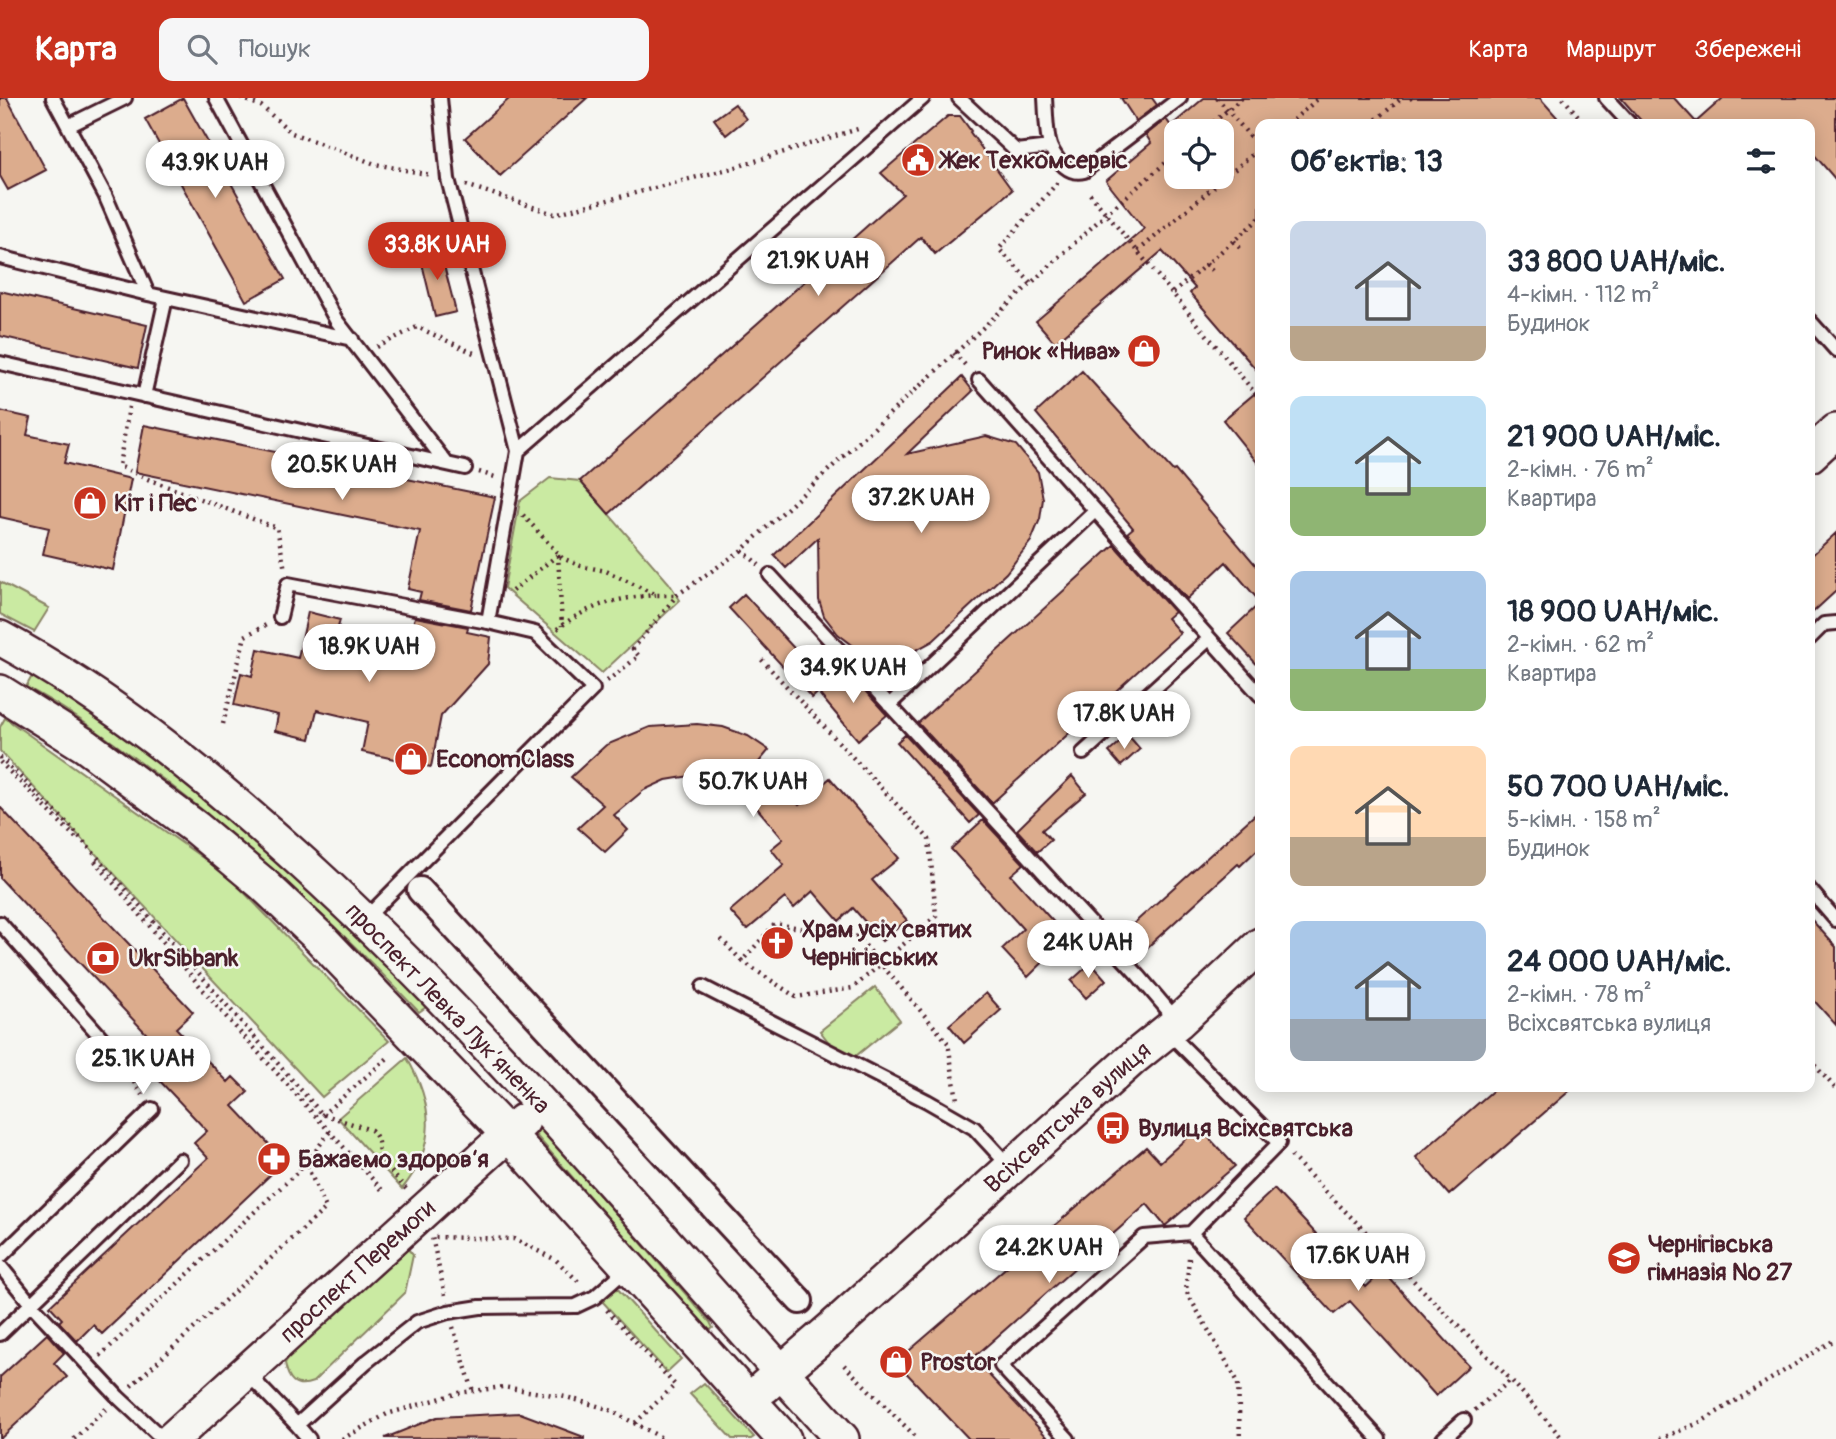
<!DOCTYPE html>
<html lang="uk">
<head>
<meta charset="utf-8">
<style>
	:root { --surface:#fff; --page:#f6f6f7; --text:#1f2937; --muted:#747a83; --accent:#c8321e }
	body { margin:0; font-family:Pangolin,sans-serif; background:var(--page); color:var(--text); height:100vh; display:flex; flex-direction:column; font-size:26px; white-space:nowrap }
	* { box-sizing:border-box; margin:0 }
	p { font-size:23px; color:var(--muted) }
	.icon { flex:none; width:38px; height:38px; fill:none; stroke:currentColor; stroke-width:2; stroke-linecap:round; stroke-linejoin:round }
	.map { position:relative; flex:1; overflow:hidden }
	.details { position:absolute; left:1255px; top:21px; width:560px; height:973px; display:flex; flex-direction:column; background:var(--surface); border-radius:14px; box-shadow:0 4px 18px #0003 }
	.details>* { flex:none }
	.tools { position:absolute; left:1164px; top:21px; display:grid; gap:14px }
	.tools a { display:grid; place-items:center; width:70px; height:70px; border-radius:14px; background:var(--surface); box-shadow:0 4px 18px #0003; font-size:35px }
	.price { position:absolute; translate:-50% -60px; padding:0 16px; border-radius:24px; background:#fff; color:#222; font-size:23px; line-height:46px; filter:drop-shadow(0 2px 4px #0008) }
	.price::after { content:''; position:absolute; left:50%; top:42px; width:21px; height:16px; margin-left:-10px; background:inherit; clip-path:polygon(0 0,100% 0,50% 100%) }
	.price.selected { background:var(--accent); color:#fff }
	ul { padding:0; list-style:none }
	li { display:flex; align-items:center; gap:21px; height:175px; padding:0 35px }
	li span { display:grid; place-items:center; flex:none; width:196px; height:140px; border-radius:14px; color:#555 }
	li>.icon { margin-inline-start:auto }
	span .icon { width:84px; height:84px; fill:#fffc; stroke-width:1 }
	li b { font-size:30px }
	h2 { display:flex; justify-content:space-between; align-items:center; height:84px; padding:0 35px; font-size:30px }
	header { display:flex; align-items:center; gap:42px; box-sizing:border-box; height:98px; padding:0 35px; background:var(--accent); color:#fff }
	header strong { font-size:33px }
	nav { display:flex; gap:38px; margin-inline-start:auto; font-size:24px }
	.search { width:490px; height:63px; background:var(--page); display:flex; align-items:center; gap:18px; box-sizing:border-box; padding:0 24px; border-radius:14px; color:var(--muted); font-size:26px }
	.map>svg:first-child { display:block }
</style>
</head>
<body>
<header>
<strong>Карта</strong>
<div class="search"><svg class="icon" aria-label="search" viewBox="0 0 24 24"><circle cx="10" cy="10" r="6"/><path d="M15 15l6 6"/></svg>Пошук</div>
<nav><a>Карта</a><a>Маршрут</a><a>Збережені</a></nav>
</header>
<div class="map">
<svg width="1836" height="1341" viewBox="0 0 1836 1341">
	<rect width="100%" height="100%" fill="#f6f6f2"/>
	<filter id="ink" filterUnits="userSpaceOnUse"><feTurbulence type="fractalNoise" baseFrequency=".0143" numOctaves="2"/><feDisplacementMap in="SourceGraphic" scale="14" xChannelSelector="R" yChannelSelector="G"/><feConvolveMatrix kernelMatrix="1 2 1 2 8 2 1 2 1" color-interpolation-filters="sRGB"/></filter>
	<g filter="url(#ink)">
		<path fill="#caeaa2" stroke="#8a8466" stroke-width="2" d="M550,380L580,383L669,485L680,502L602,575L504,490L520,403Z
			M0,484L49,510L34,534L0,516Z
			M32,578C182,661 306,790 429,907L419,914C331,821 237,734 133,659C98,634 64,609 26,589Z
			M5,620L227,777L389,943L322,999L0,653V629Z
			M875,889L900,922L846,966L820,933Z
			M407,960C434,1007 437,1048 402,1091L338,1020Z
			M539,1027L710,1224L713,1230L709,1233L704,1230L533,1034Z
			M408,1151L413,1157L405,1195L313,1284C295,1291 288,1282 285,1265L291,1256Z
			M616,1189L681,1261L667,1274L602,1203Z
			M704,1285L754,1339L751,1341H732L690,1296Z"/>
		<path fill="#dcac8d" stroke="#4a1f2b" stroke-width="2" fill-rule="evenodd" d="M0,0H7L46,72L8,92L0,78Z
			M183,0L285,181L246,203L145,21Z
			M510,0H587L500,78L465,40Z
			M1121,0H1152L1157,7L1136,23Z
			M1204,0H1540L1563,26H1260V276L1190,195L1195,190L1162,153L1055,245L1036,223L1144,131L1106,83L1151,45L1146,37L1166,21L1171,28ZM1174,33H1222V79H1176Z
			M1621,0H1674L1696,24L1723,0H1836V82L1810,52V26H1644Z
			M735,6L746,21L726,37L714,21Z
			M948,18H960L971,33L970,34L1012,92L935,156L921,139L609,416L580,383L903,96L881,75Z
			M439,148L456,214L435,219L419,153Z
			M0,193L147,227L138,270L0,238Z
			M1082,273L1173,373L1175,372L1260,472V504L1226,464L1187,501L1127,435L1133,430L1036,315Z
			M962,279L973,293L907,356L986,338L1016,347L1038,374L1043,401L1040,421L1031,443L1006,475L933,543L909,556L881,558L855,549L838,536L824,518L819,502L818,440L786,470L774,457Z
			M1260,291V368L1223,322Z
			M0,313L31,320L27,337L69,346L64,365L131,381L113,472L43,456L49,430L0,419Z
			M144,327L495,399L471,512L419,502L421,494L408,491L420,433L135,374Z
			M1836,435V493L1810,517V459Z
			M1114,447L1174,514L1167,520L1180,535L992,705L918,625Z
			M744,496L827,586L812,600L729,510Z
			M1260,505V570L1228,535Z
			M308,514L340,522L337,533L407,549L415,519L468,529L467,534L491,539L488,566L441,618L431,669L362,654L368,624L317,612L310,641L275,633L278,617L234,607L241,575L252,578L258,551L298,560Z
			M847,573L887,617L858,642L820,597Z
			M697,626L723,629L748,638L769,652L759,664L799,707L830,680L899,760L872,782L907,822L882,843L853,810L839,823L813,793L794,810L785,800L748,831L745,830L730,813L784,767L771,751L783,741L746,697L736,690L714,681L690,678L666,682L644,692L614,717L628,732L605,754L578,730L603,707L571,679L606,647L650,629Z
			M905,637L979,717L970,725L897,644Z
			M1128,637L1140,651L1121,668L1109,654Z
			M1072,678L1086,695L1042,732L1051,742L1037,754L1017,732Z
			M0,709L193,914L176,930L228,984L233,979L248,994L233,1008L285,1063L102,1236L93,1227L77,1243L59,1224L62,1221L50,1208L208,1060L194,1045L207,1033L141,963L157,947L0,780Z
			M1260,712V749L1240,768L1238,766L1140,856L1122,836Z
			M983,722L1024,766L1011,777L1068,840L1028,879L1002,851L1023,831L951,751Z
			M1810,820L1836,849V927L1810,898Z
			M1091,865L1106,882L1086,900L1071,883Z
			M986,895L1001,912L964,945L949,927Z
			M1497,989H1574L1449,1097L1416,1059Z
			M1199,1029L1235,1068L1165,1128L1147,1106L973,1260L1049,1341H969L896,1264L1146,1049L1160,1064Z
			M1274,1091L1366,1189L1383,1173L1469,1268L1436,1298L1350,1203L1334,1216L1244,1119Z
			M47,1236L64,1255L54,1265L67,1279L0,1341V1279Z
			M520,1315L584,1339V1341L385,1340L437,1319Z"/>
		<g fill="none" stroke-linecap="round" stroke-linejoin="round">
			<g stroke="#4a1f2b" stroke-width="18">
				<path id="lane" d="M216,0L336,222L447,366L465,370
					M440,0L448,81L518,353
					M959,0L1016,53L1050,49
					M1045,0C1046,13 1046,39 1051,50C1058,64 1069,77 1084,73L1180,0
					M1606,0L1630,26
					M68,28L125,0
					M0,159L148,196L105,97L53,0
					M148,196L352,241
					M1810,223L1836,252
					M0,265L447,366
					M979,282L1260,597
					M144,298L166,200
					M770,477L1139,878L1178,924
					M280,519L288,486L488,524
					M1810,540L1824,526L1836,525
					M889,607L1095,413
					M1083,655L1209,541
					M1810,792L1836,822
					M364,822L593,591L535,535L488,524L518,353L923,0
					M0,825L124,965
					M703,889L927,1003L974,1030L1010,1069
					M1191,1135L1379,1341
					M0,1159L152,1011
					M0,1168L31,1206L180,1062
					M0,1236L31,1206L118,1299L163,1341
					M247,1275L297,1327L365,1265L417,1224L448,1214L480,1209L576,1208L595,1199L628,1170
					M297,1327L309,1341
					M1068,1341L1001,1268L1144,1139L1191,1135L1279,1045L1167,933
					M1443,1341L1464,1322"/>
			</g>
			<g stroke="#4a1f2b" stroke-width="30">
				<path id="street" d="M420,792L800,1203"/>
			</g>
			<g stroke="#4a1f2b" stroke-width="38">
				<g id="secondary">
					<path d="M1810,357L1836,333"/>
					<path d="M0,540C113,601 211,682 305,767C499,944 664,1148 842,1341"/>
					<path d="M0,594L86,648L196,730L263,786L321,841L508,1036L784,1341"/>
					<path id="s1" d="M764,1289L830,1232L1132,961L1178,924L1260,847"/>
					<path id="s2" d="M172,1341L523,1023"/>
				</g>
			</g>
			<path stroke="#4a1f2b" stroke-width="4.5" stroke-dasharray="2 5" stroke-linecap="butt" d="M241,0L261,8L292,35L375,66L431,77
				M1217,0L1260,50
				M1411,0L1413,2
				M1563,0L1585,26
				M1288,26L1319,0
				M1371,26L1402,0
				M1203,33L1242,0
				M466,87L554,116L736,69L861,30
				M1090,96L1260,301
				M1234,143L1241,151
				M1138,153L1260,50
				M1206,166L1213,174
				M1031,185L999,151L1058,84
				M1173,195L1260,120
				M377,249L417,229L476,256
				M954,255L968,270
				M129,309L119,368L150,382L277,430L285,472
				M479,374L498,380
				M523,417L562,460L581,468L606,473L656,497H677
				M742,452L759,467
				M558,457L562,528
				M512,493L559,456
				M557,531C589,507 616,500 656,497
				M607,583L639,558L633,551L677,497L742,452L1106,116L1176,56
				M223,626L245,538L266,527
				M0,659L69,727L322,1016L371,1032C379,1039 379,1048 378,1058L406,1091
				M0,664L78,742
				M95,763L220,912L384,1094
				M721,841L742,863L775,826L858,839L948,945L957,1002
				M742,863L796,899L853,890L936,818L929,741L761,561
				M1810,962L1836,991
				M130,978L142,997
				M322,1017L390,958
				M1291,1058L1511,1282
				M1189,1160L1186,1193L1238,1284L1240,1341
				M445,1197L432,1139L514,1141L556,1162L581,1186
				M607,1212L675,1287L635,1325
				M453,1229L473,1293
				M100,1258L306,1066
				M844,1267L918,1341
				M131,1288L326,1110L306,1066L330,1033
				M1475,1312L1511,1282L1563,1341
				M74,1341L107,1310
				M342,1341L387,1316L459,1295L503,1289L566,1299L608,1311L664,1341
				M1660,1341L1701,1324L1836,1241"/>
			<use href="#lane" stroke="#f6f6f2" stroke-width="12"/>
			<use href="#street" stroke="#f6f6f2" stroke-width="24"/>
			<use href="#secondary" stroke="#f6f6f2" stroke-width="33"/>
		</g>
	</g>
	<defs>
		<g id="civic-disc" transform="scale(1.75)"><circle r="9.5" fill="#c8321e" stroke="#f6f6f2"/><path d="M-.6-6.5H3V-4.5H.6V-3L4-1V1h2V6H-6V1h2V-1L-.6-3ZM-1.2 2.5V6h2.4V2.5Z" fill="#fff"/></g>
		<g id="shop-disc" transform="scale(1.75)"><circle r="9.5" fill="#c8321e" stroke="#f6f6f2"/><path d="M-5-2.5h2.3a2.7 3.5 0 0 1 5.4 0H5L5.5 6h-11ZM-1.5-2.5h3a1.5 2.3 0 0 0-3 0Z" fill="#fff"/></g>
		<g id="church-disc" transform="scale(1.75)"><circle r="9.5" fill="#c8321e" stroke="#f6f6f2"/><path d="M-1.2-6h2.4v3.5h3.3v2.4h-3.3V6h-2.4V-.1h-3.3v-2.4h3.3Z" fill="#fff"/></g>
		<g id="bank-disc" transform="scale(1.75)"><circle r="9.5" fill="#c8321e" stroke="#f6f6f2"/><path d="M-6-4H6V4H-6ZM0-2.3a2.3 2.3 0 1 0 0 4.6a2.3 2.3 0 1 0 0-4.6Z" fill="#fff"/></g>
		<g id="bus-disc" transform="scale(1.75)"><circle r="9.5" fill="#c8321e" stroke="#f6f6f2"/><path d="M-5-6H5V4H4V6H2V4H-2V6H-4V4H-5ZM-3.5-4V0h7V-4ZM-3.5 1.2v1.5H-2V1.2ZM2 1.2v1.5H3.5V1.2Z" fill="#fff"/></g>
		<g id="pharmacy-disc" transform="scale(1.75)"><circle r="9.5" fill="#c8321e" stroke="#f6f6f2"/><path d="M-2-6h4v4h4v4h-4v4h-4v-4h-4v-4h4Z" fill="#fff"/></g>
		<g id="school-disc" transform="scale(1.75)"><circle r="9.5" fill="#c8321e" stroke="#f6f6f2"/><path d="M0-5L7-2L0 1L-7-2ZM-4 1L0 2.5L4 1V4Q0 6-4 4Z" fill="#fff"/></g>
	</defs>
	<g fill-rule="evenodd">
		<use href="#civic-disc" x="918" y="62"/>
		<use href="#shop-disc" x="1144" y="253"/>
		<use href="#shop-disc" x="90" y="405"/>
		<use href="#shop-disc" x="411" y="661"/>
		<use href="#church-disc" x="777" y="845"/>
		<use href="#bank-disc" x="103" y="860"/>
		<use href="#bus-disc" x="1113" y="1030"/>
		<use href="#pharmacy-disc" x="274" y="1061"/>
		<use href="#school-disc" x="1624" y="1160"/>
		<use href="#shop-disc" x="896" y="1264"/>
	</g>
	<g text-anchor="middle" stroke-width="5" stroke-linejoin="round" paint-order="stroke">
		<g font-size="24" font-weight="bold" fill="#4a1f2b" stroke="#f6f6f2" text-anchor="start">
			<text x="942" y="70">Жек Техкомсервіс</text>
			<text x="1120" y="261" text-anchor="end">Ринок «Нива»</text>
			<text x="114" y="413">Кіт і Пес</text>
			<text x="436" y="669">EconomClass</text>
			<text x="802" y="839">Храм усіх святих<tspan x="802" dy="28">Чернігівських</tspan></text>
			<text x="128" y="868">UkrSibbank</text>
			<text x="1138" y="1038">Вулиця Всіхсвятська</text>
			<text x="298" y="1069">Бажаємо здоровʼя</text>
			<text x="1648" y="1154">Чернігівська<tspan x="1648" dy="28">гімназія № 27</tspan></text>
			<text x="920" y="1272">Prostor</text>
		</g>
		<g font-size="24" fill="#4a1f2b" stroke="#f6f6f2">
			<text transform="translate(448 910) rotate(46)" y="8">проспект Левка Лукʼяненка</text>
			<text dy="8" stroke="none"><textPath href="#s1" startOffset="406">Всіхсвятська вулиця</textPath></text>
			<text dy="8" stroke="none"><textPath href="#s2" startOffset="250">проспект Перемоги</textPath></text>
		</g>
	</g>
</svg>
<div class="tools">
<a><svg class="icon" aria-label="locate" viewBox="0 0 24 24"><circle cx="12" cy="12" r="6"/><path d="M12 2v4M12 18v4M2 12h4M18 12h4"/></svg></a>
</div>
<b class="price" style="left:215px;top:102px">43.9K UAH</b>
<b class="price selected" style="left:437px;top:184px">33.8K UAH</b>
<b class="price" style="left:818px;top:200px">21.9K UAH</b>
<b class="price" style="left:342px;top:404px">20.5K UAH</b>
<b class="price" style="left:921px;top:437px">37.2K UAH</b>
<b class="price" style="left:369px;top:586px">18.9K UAH</b>
<b class="price" style="left:853px;top:607px">34.9K UAH</b>
<b class="price" style="left:1124px;top:653px">17.8K UAH</b>
<b class="price" style="left:753px;top:721px">50.7K UAH</b>
<b class="price" style="left:1088px;top:882px">24K UAH</b>
<b class="price" style="left:143px;top:998px">25.1K UAH</b>
<b class="price" style="left:1049px;top:1187px">24.2K UAH</b>
<b class="price" style="left:1358px;top:1195px">17.6K UAH</b>
<section class="details">
<h2>Об’єктів: 13<svg class="icon" aria-label="filters" viewBox="0 0 24 24"><path d="M4 7h16M4 17h16"/><circle cx="9" cy="7" r="2"/><circle cx="15" cy="17" r="2"/></svg></h2>
<ul>
<li><span style="background:linear-gradient(#c9d6e8 75%,#b9a48a 0)"><svg class="icon" aria-label="home" viewBox="0 0 24 24"><path d="M3 11l9-7 9 7M6 9v11h12V9"/></svg></span><div><b>33 800 UAH/міс.</b><p>4-кімн. · 112 m²</p><p>Будинок</p></div></li>
<li><span style="background:linear-gradient(#bfe0f5 65%,#8fb573 0)"><svg class="icon" aria-label="home" viewBox="0 0 24 24"><path d="M3 11l9-7 9 7M6 9v11h12V9"/></svg></span><div><b>21 900 UAH/міс.</b><p>2-кімн. · 76 m²</p><p>Квартира</p></div></li>
<li><span style="background:linear-gradient(#a9c7e8 70%,#8fb573 0)"><svg class="icon" aria-label="home" viewBox="0 0 24 24"><path d="M3 11l9-7 9 7M6 9v11h12V9"/></svg></span><div><b>18 900 UAH/міс.</b><p>2-кімн. · 62 m²</p><p>Квартира</p></div></li>
<li><span style="background:linear-gradient(#ffd9b3 65%,#b9a48a 0)"><svg class="icon" aria-label="home" viewBox="0 0 24 24"><path d="M3 11l9-7 9 7M6 9v11h12V9"/></svg></span><div><b>50 700 UAH/міс.</b><p>5-кімн. · 158 m²</p><p>Будинок</p></div></li>
<li><span style="background:linear-gradient(#a9c7e8 70%,#9aa5b1 0)"><svg class="icon" aria-label="home" viewBox="0 0 24 24"><path d="M3 11l9-7 9 7M6 9v11h12V9"/></svg></span><div><b>24 000 UAH/міс.</b><p>2-кімн. · 78 m²</p><p>Всіхсвятська вулиця</p></div></li>
</ul>
</section>
</div>
</body>
</html>
